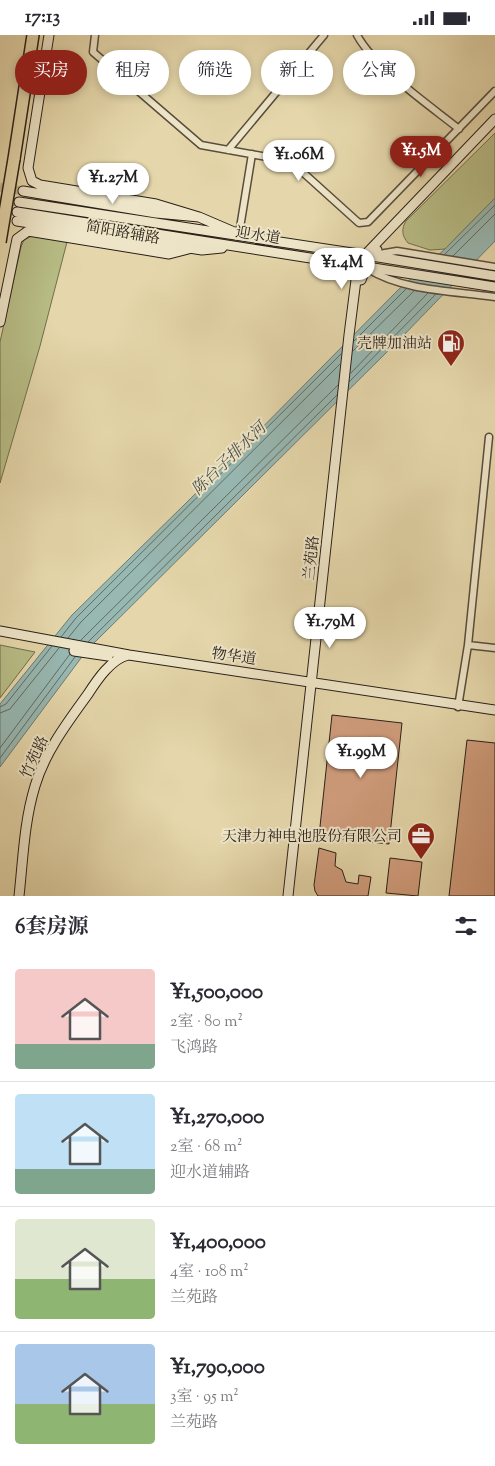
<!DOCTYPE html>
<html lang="zh">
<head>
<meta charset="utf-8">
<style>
	:root { --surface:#fff; --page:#f2f2f3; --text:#2b2b33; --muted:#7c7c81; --line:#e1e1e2; --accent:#8f2418 }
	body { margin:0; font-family:"Sorts Mill Goudy","Noto Serif SC",serif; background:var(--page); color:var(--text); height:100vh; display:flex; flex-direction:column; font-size:19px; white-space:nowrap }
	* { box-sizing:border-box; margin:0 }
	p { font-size:16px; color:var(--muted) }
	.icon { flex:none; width:28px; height:28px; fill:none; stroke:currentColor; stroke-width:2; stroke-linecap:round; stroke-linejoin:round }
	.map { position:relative; height:861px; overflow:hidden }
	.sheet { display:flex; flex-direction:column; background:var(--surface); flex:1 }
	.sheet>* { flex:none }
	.banner { position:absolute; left:15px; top:15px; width:465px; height:45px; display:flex; gap:10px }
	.price { position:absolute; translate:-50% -42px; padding:0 11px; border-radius:18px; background:#fff; color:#222; font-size:16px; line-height:32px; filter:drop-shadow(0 1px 2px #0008) }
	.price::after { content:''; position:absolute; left:50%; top:30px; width:15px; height:11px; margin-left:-8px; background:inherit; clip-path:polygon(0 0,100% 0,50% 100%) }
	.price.current { background:var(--accent); color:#fff }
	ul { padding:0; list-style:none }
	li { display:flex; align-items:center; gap:15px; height:125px; padding:0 15px }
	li+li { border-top:1px solid var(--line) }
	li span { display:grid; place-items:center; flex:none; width:140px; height:100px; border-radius:5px; color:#555 }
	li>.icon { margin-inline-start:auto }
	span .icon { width:60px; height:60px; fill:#fffc; stroke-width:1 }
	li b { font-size:21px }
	h2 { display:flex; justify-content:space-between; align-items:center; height:60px; padding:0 15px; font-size:21px }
	.chip { padding:0 18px; border-radius:22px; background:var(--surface); box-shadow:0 2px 8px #0003; font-size:18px; line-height:45px }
	.chip.current { background:var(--accent); color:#fff }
	.status { display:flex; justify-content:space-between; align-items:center; height:35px; padding:0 25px; background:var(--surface); direction:ltr }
	.status svg { height:14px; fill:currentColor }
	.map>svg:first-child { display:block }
</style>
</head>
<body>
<div class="status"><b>17:13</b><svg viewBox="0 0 49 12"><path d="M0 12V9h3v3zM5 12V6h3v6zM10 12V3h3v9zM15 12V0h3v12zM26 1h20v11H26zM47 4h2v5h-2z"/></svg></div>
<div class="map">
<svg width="495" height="861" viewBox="0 0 495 861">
	<rect width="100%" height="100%" fill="#e5d7ab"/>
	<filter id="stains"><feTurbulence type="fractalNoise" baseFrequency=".004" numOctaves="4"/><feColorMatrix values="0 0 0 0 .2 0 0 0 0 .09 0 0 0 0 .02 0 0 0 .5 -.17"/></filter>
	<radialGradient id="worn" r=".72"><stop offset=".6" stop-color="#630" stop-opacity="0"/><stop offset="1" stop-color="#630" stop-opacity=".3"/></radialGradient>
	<path fill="#b8bd86" stroke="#706e4f" d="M495,98V163L445,214L430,215L408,208C402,201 401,194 406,186Z
		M32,201L67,207L40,311L0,448V307L21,212L24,205Z
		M0,610L35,617L0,663Z"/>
	<path fill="#98b8b2" stroke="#6c7b74" d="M495,163V206L400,304L87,615L0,732V669L72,580L242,413L398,255L445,214Z"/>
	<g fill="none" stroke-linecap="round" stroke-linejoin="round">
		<path stroke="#606c65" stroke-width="1" d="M445,219L495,170
			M453,221L495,179
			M354,306L406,254
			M353,316L414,256
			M351,338L428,258
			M349,347L436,259
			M61,602L76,583L341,319
			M68,603L81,587L340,329
			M81,605L338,350
			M88,607L337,360
			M0,672L6,669L52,611
			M0,678L10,674L59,613
			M0,713L70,619
			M0,723L75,622"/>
	</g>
	<path fill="#d19d7d" stroke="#292018" d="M332,680L402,688L389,809L319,801Z
		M467,705L495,708V861H449Z
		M319,813L336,818L335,831L342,835L346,847L358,849L359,840L371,842L368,861H318L315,856L314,850Z
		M390,823L422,827L418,861L386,858Z"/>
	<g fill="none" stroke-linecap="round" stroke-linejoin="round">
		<path stroke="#bfb28e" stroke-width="9" stroke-dasharray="9 4.5" stroke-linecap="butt" d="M0,152L23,156
			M0,165L19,167"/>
		<g stroke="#584e3d" stroke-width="9">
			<path id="street" d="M95,0L93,17L201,110L278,124L298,133L359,188L368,187L495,56
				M357,0C374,32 429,70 459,94
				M228,115L324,0
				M239,199L252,119
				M373,220L397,216L495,232
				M368,234C403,256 454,256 495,262
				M468,610L495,613
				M458,672L468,610L489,402"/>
		</g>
		<g stroke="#292018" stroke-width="11">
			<path id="secondary" d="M49,0L28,133L32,146L40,150L156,169L199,182
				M23,156L156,178L199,182L234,197
				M19,167L372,221L495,241
				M17,177L495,252
				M17,186L202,215L222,213
				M361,245L368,227L377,215
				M0,287L17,204L28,196L169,219L192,213
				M0,596L129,620L495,675
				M74,616L108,621
				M19,861C23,825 24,787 35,751C45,717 67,688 88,659C97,645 111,624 128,620
				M288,861L349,300L357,237L365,220L495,84"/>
		</g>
		<g stroke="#292018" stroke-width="14">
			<path id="highway" d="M14,124L33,0"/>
		</g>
		<use href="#street" stroke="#eee5c8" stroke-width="6"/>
		<use href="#secondary" stroke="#eee5c8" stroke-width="9"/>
		<use href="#highway" stroke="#e5d7ab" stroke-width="11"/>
		<g stroke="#292018" stroke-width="14" stroke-linecap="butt">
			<path id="highway-bridge" d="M0,207L14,124"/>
		</g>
		<use href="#highway-bridge" stroke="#e5d7ab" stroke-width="11"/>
	</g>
	<defs>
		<g id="fuel-pin" transform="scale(1.4375)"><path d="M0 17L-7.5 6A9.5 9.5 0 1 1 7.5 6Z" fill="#8f2418" stroke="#eee5c8"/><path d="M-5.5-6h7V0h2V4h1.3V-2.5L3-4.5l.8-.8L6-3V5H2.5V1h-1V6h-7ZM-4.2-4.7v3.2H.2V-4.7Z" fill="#fff"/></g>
		<g id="office-pin" transform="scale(1.4375)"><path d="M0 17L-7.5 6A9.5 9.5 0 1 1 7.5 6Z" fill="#8f2418" stroke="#eee5c8"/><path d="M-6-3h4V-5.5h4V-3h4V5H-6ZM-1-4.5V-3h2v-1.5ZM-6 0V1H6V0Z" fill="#fff"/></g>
	</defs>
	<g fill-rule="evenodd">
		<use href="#fuel-pin" x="451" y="308"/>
		<use href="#office-pin" x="421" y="801"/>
	</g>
	<g text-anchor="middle" stroke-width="4" stroke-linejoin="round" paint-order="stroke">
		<g font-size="15" fill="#292018" stroke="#eee5c8">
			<text transform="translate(123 197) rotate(10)" y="5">简阳路辅路</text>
			<text transform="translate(258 200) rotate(9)" y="5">迎水道</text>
			<text transform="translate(311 523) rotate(-84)" y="5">兰苑路</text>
			<text transform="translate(234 621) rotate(8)" y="5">物华道</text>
			<text transform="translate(34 722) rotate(-65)" y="5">竹苑路</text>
		</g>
		<g font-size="15" fill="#292018" stroke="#eee5c8" text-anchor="end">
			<text x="432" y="313">壳牌加油站</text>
			<text x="402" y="806">天津力神电池股份有限公司</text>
		</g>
		<g font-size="16" font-style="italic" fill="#4a4e46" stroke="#eee5c8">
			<text transform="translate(228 423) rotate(-44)" y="6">陈台子排水河</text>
		</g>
	</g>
	<rect width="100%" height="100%" filter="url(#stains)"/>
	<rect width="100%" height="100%" fill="url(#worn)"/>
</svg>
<b class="price current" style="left:421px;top:143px">¥1.5M</b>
<b class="price" style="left:299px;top:147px">¥1.06M</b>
<b class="price" style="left:113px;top:170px">¥1.27M</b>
<b class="price" style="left:342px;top:255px">¥1.4M</b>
<b class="price" style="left:330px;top:614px">¥1.79M</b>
<b class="price" style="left:361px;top:744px">¥1.99M</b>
<div class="banner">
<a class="chip current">买房</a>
<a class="chip">租房</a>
<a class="chip">筛选</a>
<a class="chip">新上</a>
<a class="chip">公寓</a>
</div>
</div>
<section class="sheet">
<h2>6套房源<svg class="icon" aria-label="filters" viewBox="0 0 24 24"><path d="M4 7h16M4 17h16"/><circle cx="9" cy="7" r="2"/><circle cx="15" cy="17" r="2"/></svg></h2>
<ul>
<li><span style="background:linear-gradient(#f6c9c9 75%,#7fa58c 0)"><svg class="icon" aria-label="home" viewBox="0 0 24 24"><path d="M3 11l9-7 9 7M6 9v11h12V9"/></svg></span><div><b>¥1,500,000</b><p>2室 · 80 m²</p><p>飞鸿路</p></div></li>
<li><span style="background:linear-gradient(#bfe0f5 75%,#7fa58c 0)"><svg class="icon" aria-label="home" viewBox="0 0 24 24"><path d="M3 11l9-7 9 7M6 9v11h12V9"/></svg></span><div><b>¥1,270,000</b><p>2室 · 68 m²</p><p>迎水道辅路</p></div></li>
<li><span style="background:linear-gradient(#dfe7d0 60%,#8fb573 0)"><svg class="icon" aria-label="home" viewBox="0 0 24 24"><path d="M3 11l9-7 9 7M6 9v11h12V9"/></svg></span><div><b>¥1,400,000</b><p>4室 · 108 m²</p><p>兰苑路</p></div></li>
<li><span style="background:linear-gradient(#a9c7e8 60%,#8fb573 0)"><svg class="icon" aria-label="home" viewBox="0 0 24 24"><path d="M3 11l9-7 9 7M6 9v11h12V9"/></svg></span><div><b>¥1,790,000</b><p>3室 · 95 m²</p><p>兰苑路</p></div></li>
</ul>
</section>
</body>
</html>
